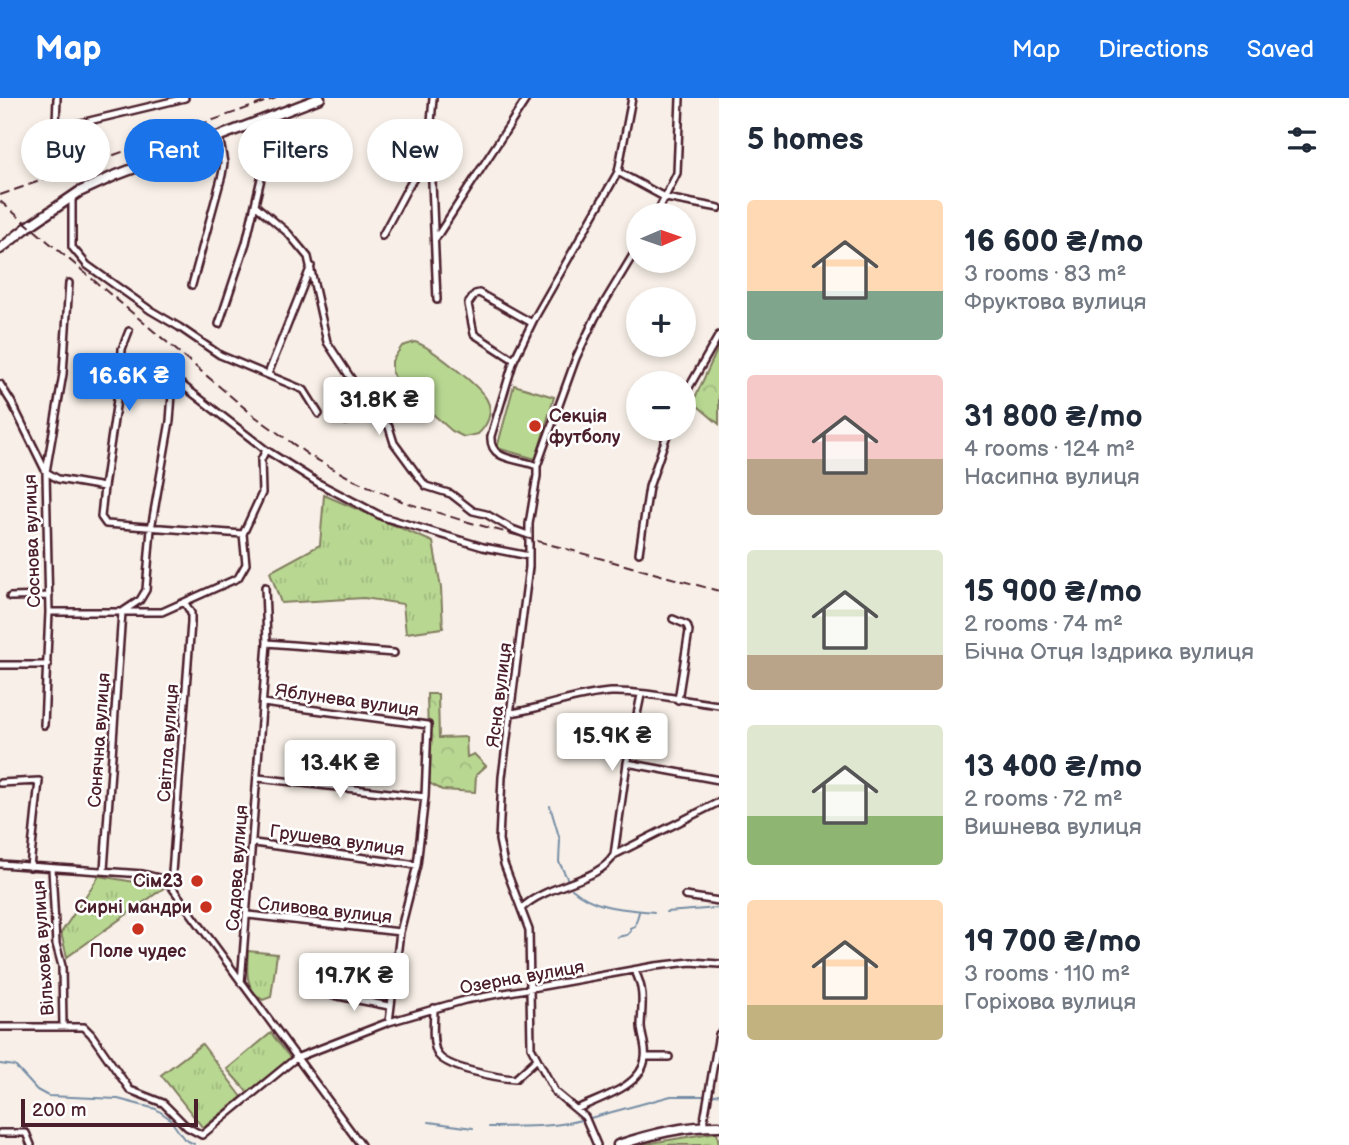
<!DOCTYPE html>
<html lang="en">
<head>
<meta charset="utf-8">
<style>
	:root { --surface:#fff; --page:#f2f2f3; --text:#1f2937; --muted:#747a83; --accent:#1a73e8 }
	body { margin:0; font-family:"Balsamiq Sans",sans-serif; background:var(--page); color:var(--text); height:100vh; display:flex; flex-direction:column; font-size:26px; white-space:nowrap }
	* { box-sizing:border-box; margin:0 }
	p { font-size:23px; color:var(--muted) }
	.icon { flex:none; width:38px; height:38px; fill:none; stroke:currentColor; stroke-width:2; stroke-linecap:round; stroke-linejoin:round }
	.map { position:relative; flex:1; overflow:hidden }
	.details { display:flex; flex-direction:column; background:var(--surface); width:630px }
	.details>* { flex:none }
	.hud { position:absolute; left:21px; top:21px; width:592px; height:63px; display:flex; gap:14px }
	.needle { width:46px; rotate:88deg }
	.controls { position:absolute; left:626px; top:105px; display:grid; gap:14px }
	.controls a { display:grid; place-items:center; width:70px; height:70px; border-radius:50%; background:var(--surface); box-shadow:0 4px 10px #0003; font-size:35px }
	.scale { position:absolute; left:21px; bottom:18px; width:177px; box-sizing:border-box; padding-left:7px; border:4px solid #4a1f2b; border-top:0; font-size:19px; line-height:24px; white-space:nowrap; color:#4a1f2b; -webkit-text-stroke:5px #fff; paint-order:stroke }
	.price { position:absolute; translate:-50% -60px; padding:0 16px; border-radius:7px; background:#fff; color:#222; font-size:23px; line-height:46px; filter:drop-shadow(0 2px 4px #0008) }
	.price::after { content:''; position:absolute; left:50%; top:42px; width:21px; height:16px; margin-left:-10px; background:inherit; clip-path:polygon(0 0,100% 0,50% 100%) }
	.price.active { background:var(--accent); color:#fff }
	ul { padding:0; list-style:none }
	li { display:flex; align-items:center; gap:21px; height:175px; padding:0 28px }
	li span { display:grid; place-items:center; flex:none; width:196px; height:140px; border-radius:7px; color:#555 }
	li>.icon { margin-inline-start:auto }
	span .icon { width:84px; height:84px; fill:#fffc; stroke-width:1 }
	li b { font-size:30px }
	h2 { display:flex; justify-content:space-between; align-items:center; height:84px; padding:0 28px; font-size:30px }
	.tag { padding:0 24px; border-radius:32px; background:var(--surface); box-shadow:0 4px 10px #0003; font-size:24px; line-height:63px }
	.tag.active { background:var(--accent); color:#fff }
	header { display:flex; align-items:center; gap:42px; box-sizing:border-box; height:98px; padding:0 35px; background:var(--accent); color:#fff }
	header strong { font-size:33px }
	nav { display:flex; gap:38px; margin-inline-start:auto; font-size:24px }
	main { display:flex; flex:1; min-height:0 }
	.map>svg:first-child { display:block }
</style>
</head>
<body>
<header>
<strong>Map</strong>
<nav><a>Map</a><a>Directions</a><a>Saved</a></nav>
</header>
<main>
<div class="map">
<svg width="719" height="1047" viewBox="0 0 719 1047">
	<defs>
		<pattern id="grass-tufts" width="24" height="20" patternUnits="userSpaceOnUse" patternTransform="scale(1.75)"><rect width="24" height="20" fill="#b8d892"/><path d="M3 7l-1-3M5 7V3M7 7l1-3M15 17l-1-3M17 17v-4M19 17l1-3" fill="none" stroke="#a0b97e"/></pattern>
		<pattern id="forest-crowns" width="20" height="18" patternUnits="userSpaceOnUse" patternTransform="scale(1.75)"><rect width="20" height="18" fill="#b8d892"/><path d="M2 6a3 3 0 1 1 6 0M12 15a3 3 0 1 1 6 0" fill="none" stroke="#a0b97e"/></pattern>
	</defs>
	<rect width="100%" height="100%" fill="#f8f0e8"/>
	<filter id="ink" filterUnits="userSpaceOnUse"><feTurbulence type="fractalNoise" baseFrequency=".0143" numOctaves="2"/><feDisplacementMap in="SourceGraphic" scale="14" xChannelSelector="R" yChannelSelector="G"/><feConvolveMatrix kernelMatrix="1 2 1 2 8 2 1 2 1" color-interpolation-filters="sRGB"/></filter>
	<g filter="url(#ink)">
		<path fill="url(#grass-tufts)" stroke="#817c5e" stroke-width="2" d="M324,397L433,444L441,490L443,530L406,535L403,506L364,500L281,505L270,474L320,447Z
			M99,778L165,789L67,859L61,835Z
			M248,853L277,856L271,899L263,902C244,892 247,870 248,853Z
			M271,935L291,961L249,996L227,971Z
			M202,946L242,999L203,1030L161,977Z"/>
		<path fill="url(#forest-crowns)" stroke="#817c5e" stroke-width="2" d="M719,248V326L693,304Z
			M427,596H438L439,640L466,639L467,659L474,656L486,668L476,677L475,694L442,692L429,685Z
			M717,1034L719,1047H639Z"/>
		<path fill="#b8d892" stroke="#817c5e" stroke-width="2" d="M415,244C428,247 481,289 487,302C494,314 487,328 478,336L464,339L452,333L399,286L392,275V263L402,248Z
			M514,287L554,299L536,361L497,350Z"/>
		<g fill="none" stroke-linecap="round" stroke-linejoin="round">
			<path stroke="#768da5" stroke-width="2" d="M550,708L560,742L559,764L567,780
				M572,791C596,811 623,811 654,814
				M666,814L719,810
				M617,839L627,837L631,833L630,830L635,828L639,814
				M0,966L15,968L37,992L48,998L118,1001L156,1011L169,1020L184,1041L194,1046
				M712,998L719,996
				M590,1020L671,998H704
				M429,1024L473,1030
				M489,1029C520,1028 551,1030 581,1022"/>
			<g stroke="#4a1f2b" stroke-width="10">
				<path id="street" d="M57,0L56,26L64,29L185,0
					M433,0L430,37L437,202
					M618,74L666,100L719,110
					M72,99V149L87,167L150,212L179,229L220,257L304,292L319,316
					M255,107L288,135L308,159L327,244L358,291L389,329L394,345L422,383L426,388L451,396L473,413L486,416L512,431L528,437
					M656,117L677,75L680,0
					M382,138L407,91L431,54
					M436,140L527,0
					M69,185L63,276L46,374L58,381L104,389L101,419L106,426L243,436
					M192,187L222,77L224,65L219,38
					M219,226L246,145L266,59L264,21
					M514,262L474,236L468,206L475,196L479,195L532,225
					M268,276L311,168
					M0,286L12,305L46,374L49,514L44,627
					M684,298L719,237
					M346,323L354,297L358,291
					M537,368C520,360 489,364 491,338L514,262L534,221L618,74L632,0
					M104,389L121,275L122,251L129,233
					M639,455L649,389L669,331
					M10,499L49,498
					M49,514H162L238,480L246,466L243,436L262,395L261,362L266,352
					M673,521L687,527L689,533L678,602
					M267,545L394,555
					M0,567H48
					M263,605L428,627L425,699L417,767L400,834L389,924
					M511,615C544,610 577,596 611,594C645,593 685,603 719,607
					M627,665L719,682
					M258,680L425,699
					M0,685L39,683L30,769
					M254,745L417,767
					M614,757L627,665L641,597
					M0,766L143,776L159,780L171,788L361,1047
					M52,770L56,846L62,868L63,928
					M104,772L122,514L140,502L146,492L151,431L170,323L172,296L174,286L177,283L266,352L320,386L383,419L483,449L529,458
					M171,788L191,525V515L185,505
					M685,798L719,803
					M522,810C546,786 599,784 614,757L719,704
					M248,817L400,834
					M241,885L267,545L265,489
					M323,895L389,908
					M434,910C434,923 431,943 437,955C443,970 500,980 515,981L537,961
					M0,929H84L91,936L130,992L163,1005L187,1029L202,1037L296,960L389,924L465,902L655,868L691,864L719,866
					M646,959H669
					M577,1011C599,1000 642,989 645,960C647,949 641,938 641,927C642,905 645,893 635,873
					M703,1028L719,936
					M0,1035H26L31,1047
					M597,1047L585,1019L555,994L531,949L529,832L504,766L499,742L502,679L529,469V426L537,378V368L576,260L595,220L639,147"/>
			</g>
			<g stroke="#4a1f2b" stroke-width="13">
				<path id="secondary" d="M0,151L29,128L79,94L114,78L320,0
					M618,1047C652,1036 683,1028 719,1028"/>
			</g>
			<use href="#street" stroke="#fff" stroke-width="5"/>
			<use href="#secondary" stroke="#fff" stroke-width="8"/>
			<path stroke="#4a1f2b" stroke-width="2" stroke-dasharray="10 5" stroke-linecap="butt" d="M0,97L276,0
				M0,103L253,317L310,358L354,382L404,404L461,422L719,493"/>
		</g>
	</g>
	<g fill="#c8321e" stroke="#fff" stroke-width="2.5">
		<circle cx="535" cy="328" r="7"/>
		<circle cx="197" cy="783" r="7"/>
		<circle cx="206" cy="809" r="7"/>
		<circle cx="138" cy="831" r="7"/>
	</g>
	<g text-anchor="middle" stroke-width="5" stroke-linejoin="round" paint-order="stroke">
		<g font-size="18" font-weight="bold" fill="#4a1f2b" stroke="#fff" text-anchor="end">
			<text x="549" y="324" text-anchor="start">Секція<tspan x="549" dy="21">футболу</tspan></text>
			<text x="183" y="789">Сім23</text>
			<text x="192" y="815">Сирні мандри</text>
			<text x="138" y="859" text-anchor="middle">Поле чудес</text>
		</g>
		<g font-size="18" fill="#4a1f2b" stroke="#fff">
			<text transform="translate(32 443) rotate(-92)" y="6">Соснова вулиця</text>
			<text transform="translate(499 597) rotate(-83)" y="6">Ясна вулиця</text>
			<text transform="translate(347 602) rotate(8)" y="6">Яблунева вулиця</text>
			<text transform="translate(99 642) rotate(-86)" y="6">Сонячна вулиця</text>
			<text transform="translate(168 645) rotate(-86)" y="6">Світла вулиця</text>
			<text transform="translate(337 742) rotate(8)" y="6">Грушева вулиця</text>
			<text transform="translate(237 770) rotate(-86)" y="6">Садова вулиця</text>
			<text transform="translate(325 812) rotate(6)" y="6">Сливова вулиця</text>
			<text transform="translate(43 850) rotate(-94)" y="6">Вільхова вулиця</text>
			<text transform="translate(522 879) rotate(-10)" y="6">Озерна вулиця</text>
		</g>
	</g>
</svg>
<div class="controls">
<a><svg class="needle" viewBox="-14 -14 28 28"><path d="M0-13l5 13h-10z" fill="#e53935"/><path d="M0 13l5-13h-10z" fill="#747a83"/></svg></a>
<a>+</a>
<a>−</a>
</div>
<div class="scale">200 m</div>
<b class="price active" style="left:129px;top:315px">16.6K ₴</b>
<b class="price" style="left:379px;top:339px">31.8K ₴</b>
<b class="price" style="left:612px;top:675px">15.9K ₴</b>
<b class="price" style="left:340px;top:702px">13.4K ₴</b>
<b class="price" style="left:354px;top:915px">19.7K ₴</b>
<div class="hud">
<a class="tag">Buy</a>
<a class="tag active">Rent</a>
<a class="tag">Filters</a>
<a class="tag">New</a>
</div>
</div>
<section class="details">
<h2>5 homes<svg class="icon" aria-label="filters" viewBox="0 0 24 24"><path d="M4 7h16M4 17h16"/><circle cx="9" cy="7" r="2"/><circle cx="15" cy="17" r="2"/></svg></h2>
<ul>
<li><span style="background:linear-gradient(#ffd9b3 65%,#7fa58c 0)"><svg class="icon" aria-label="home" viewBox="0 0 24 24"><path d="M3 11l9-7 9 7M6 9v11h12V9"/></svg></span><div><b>16 600 ₴/mo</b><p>3 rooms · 83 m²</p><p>Фруктова вулиця</p></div></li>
<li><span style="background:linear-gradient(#f6c9c9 60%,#b9a48a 0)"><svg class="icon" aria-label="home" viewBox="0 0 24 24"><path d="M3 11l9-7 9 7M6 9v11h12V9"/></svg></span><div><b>31 800 ₴/mo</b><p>4 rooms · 124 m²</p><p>Насипна вулиця</p></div></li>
<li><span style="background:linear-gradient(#dfe7d0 75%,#b9a48a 0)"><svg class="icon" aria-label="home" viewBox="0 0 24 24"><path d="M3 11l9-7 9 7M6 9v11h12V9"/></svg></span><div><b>15 900 ₴/mo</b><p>2 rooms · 74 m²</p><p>Бічна Отця Іздрика вулиця</p></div></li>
<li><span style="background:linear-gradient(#dfe7d0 65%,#8fb573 0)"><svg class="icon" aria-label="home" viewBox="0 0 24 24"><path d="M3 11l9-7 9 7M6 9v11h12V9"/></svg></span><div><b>13 400 ₴/mo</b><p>2 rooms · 72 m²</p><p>Вишнева вулиця</p></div></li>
<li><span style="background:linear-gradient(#ffd9b3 75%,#c2b280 0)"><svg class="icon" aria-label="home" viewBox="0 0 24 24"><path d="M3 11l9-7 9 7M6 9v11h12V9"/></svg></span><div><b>19 700 ₴/mo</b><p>3 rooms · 110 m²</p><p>Горіхова вулиця</p></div></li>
</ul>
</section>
</main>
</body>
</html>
